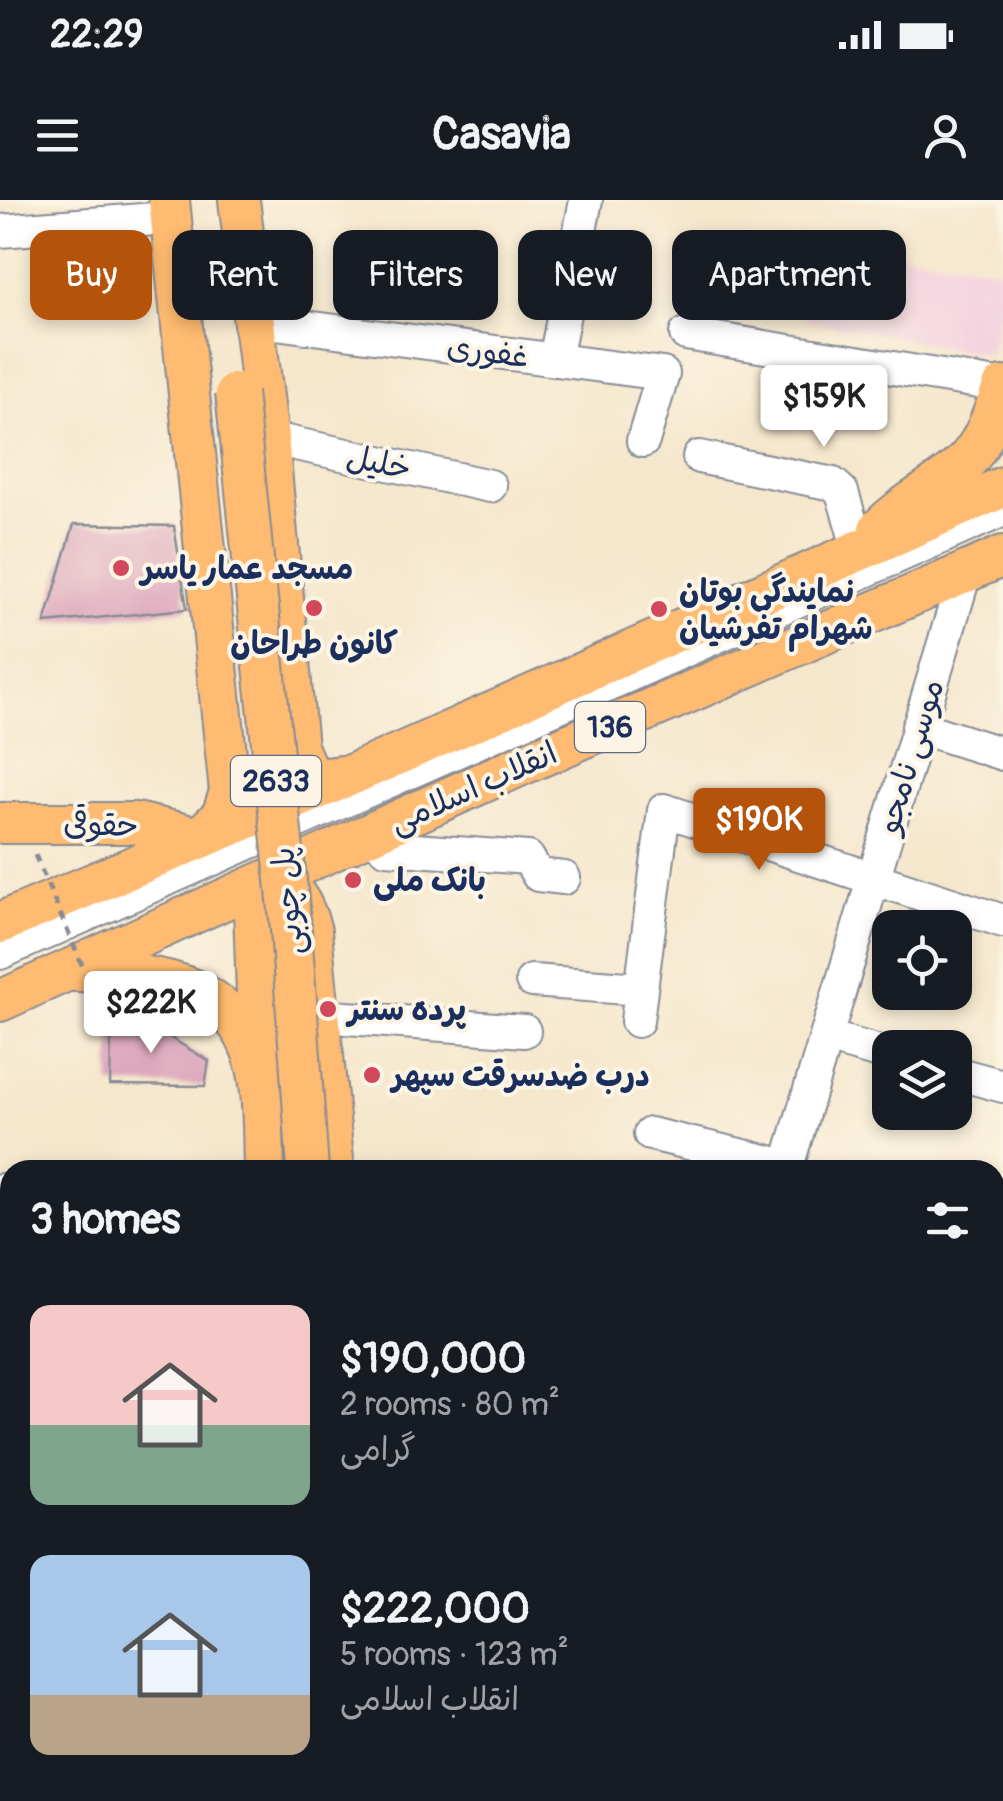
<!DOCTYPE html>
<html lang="en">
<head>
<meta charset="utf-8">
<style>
	:root { --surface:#171b24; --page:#242831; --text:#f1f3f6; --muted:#9ea1a6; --accent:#b45309 }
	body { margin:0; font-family:Pangolin,"Playpen Sans Arabic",sans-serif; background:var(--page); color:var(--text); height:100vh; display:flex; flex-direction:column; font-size:38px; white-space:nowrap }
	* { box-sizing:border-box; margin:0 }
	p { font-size:32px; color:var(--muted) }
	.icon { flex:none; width:55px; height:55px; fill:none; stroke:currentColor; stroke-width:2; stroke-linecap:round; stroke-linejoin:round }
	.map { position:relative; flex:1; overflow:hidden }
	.panel { position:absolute; left:0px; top:960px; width:1005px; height:642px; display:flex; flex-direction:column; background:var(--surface); border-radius:30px 30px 0 0; box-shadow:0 5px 15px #0003 }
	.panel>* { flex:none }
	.guide { position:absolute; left:30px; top:30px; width:945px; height:90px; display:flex; gap:20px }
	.buttons { position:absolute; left:872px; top:710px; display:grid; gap:20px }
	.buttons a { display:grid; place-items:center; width:100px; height:100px; border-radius:20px; background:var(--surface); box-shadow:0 5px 15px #0003; font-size:50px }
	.price { position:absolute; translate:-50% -85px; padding:0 22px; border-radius:10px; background:#fff; color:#222; font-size:32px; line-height:65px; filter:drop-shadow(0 2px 5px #0008) }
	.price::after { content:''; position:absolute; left:50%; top:60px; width:30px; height:22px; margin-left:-15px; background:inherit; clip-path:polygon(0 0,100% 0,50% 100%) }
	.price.active { background:var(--accent); color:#fff }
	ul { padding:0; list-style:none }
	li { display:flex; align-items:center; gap:30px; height:250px; padding:0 30px }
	li span { display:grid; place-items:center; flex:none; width:280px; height:200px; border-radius:20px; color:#555 }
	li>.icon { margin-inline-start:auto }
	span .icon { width:120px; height:120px; fill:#fffc; stroke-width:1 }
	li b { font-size:42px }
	h2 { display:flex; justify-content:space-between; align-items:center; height:120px; padding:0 30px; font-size:42px }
	.tag { padding:0 35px; border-radius:20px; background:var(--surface); box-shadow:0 5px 15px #0003; font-size:35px; line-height:90px }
	.tag.active { background:var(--accent); color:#fff }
	.status { display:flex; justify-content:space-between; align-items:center; height:70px; padding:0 50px; background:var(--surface); direction:ltr }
	.status svg { height:28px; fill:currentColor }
	header { display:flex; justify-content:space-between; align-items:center; height:130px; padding:0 30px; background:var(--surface); font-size:45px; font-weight:700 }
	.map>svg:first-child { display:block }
</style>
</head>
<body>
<div class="status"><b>22:29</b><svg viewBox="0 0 49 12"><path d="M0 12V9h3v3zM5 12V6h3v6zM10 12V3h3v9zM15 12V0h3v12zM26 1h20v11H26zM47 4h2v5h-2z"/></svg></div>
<header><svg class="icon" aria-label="menu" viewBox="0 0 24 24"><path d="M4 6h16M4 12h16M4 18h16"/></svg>Casavia<svg class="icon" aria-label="person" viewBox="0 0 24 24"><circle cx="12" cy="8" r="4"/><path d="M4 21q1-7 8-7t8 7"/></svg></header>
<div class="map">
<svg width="1003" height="1601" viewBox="0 0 1003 1601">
	<rect width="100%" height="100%" fill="#fcf5e5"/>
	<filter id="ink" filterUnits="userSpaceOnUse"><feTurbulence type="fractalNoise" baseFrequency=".01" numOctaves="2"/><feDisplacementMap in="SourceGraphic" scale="20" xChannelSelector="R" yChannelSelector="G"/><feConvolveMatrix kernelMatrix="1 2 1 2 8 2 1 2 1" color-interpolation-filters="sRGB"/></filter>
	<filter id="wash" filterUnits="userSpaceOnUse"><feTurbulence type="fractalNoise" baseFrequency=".0048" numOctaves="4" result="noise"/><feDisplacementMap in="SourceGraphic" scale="40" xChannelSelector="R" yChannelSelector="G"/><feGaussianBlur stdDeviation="2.25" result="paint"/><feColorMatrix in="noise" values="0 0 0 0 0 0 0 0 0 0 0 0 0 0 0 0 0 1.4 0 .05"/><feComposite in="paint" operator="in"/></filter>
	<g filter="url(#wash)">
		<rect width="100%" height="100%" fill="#f5e7cc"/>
		<path fill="#f3cfdf" d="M825,41L1003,70V97L990,155L805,120Z"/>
		<g id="blocks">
			<path fill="#d99eb8" d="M74,324L174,326L187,409L45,423Z
				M112,803L209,861L205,886L110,885Z
				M1003,1330V1417L995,1424V1337Z"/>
		</g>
	</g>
	<g filter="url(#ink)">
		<use href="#blocks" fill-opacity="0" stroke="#888b95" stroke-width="2.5"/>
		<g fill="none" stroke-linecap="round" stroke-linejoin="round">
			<g stroke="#888b95" stroke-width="36">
				<path id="minor" d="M0,31L168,18
					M253,120L663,174L643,241
					M686,134L1003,186
					M555,160L586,0
					M268,238L490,286
					M699,257L833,284L842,292L859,350
					M918,527L1003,554
					M367,634L386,648L528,658L538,675L564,678
					M0,753L1003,310
					M532,781L641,789
					M319,816L524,831
					M637,821L664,610L1003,721
					M826,837L890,855
					M955,873L1003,886
					M650,934L787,966
					M786,970L965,373
					M0,990L10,991
					M995,1111L1003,1113
					M995,1477L1003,1487
					M597,1601L599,1592"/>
			</g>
			<g stroke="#888b95" stroke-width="44">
				<path id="major" d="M169,0L230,592L222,616L200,637
					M239,0L268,238L297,547L309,575L318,579L349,575
					M879,329C906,301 935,290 962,265C984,245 993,214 1003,187
					M0,623H136L200,638
					M0,723L353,574L1003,287
					M74,771C158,774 246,780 260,884C264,912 263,942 264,970
					M0,801L519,566L1003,356
					M260,881L254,710C280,661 302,697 311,731L334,970
					M282,1601L283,1592
					M327,1601L328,1592"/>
			</g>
			<use href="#minor" stroke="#fff" stroke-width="32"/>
			<use href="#major" stroke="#febb71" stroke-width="40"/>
			<g stroke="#888b95" stroke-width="44" stroke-linecap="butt">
				<path id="major-bridge" d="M236,193L291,729L308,970"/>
			</g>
			<path stroke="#888b95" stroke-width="5" stroke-dasharray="8 8" stroke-linecap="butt" d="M35,655L100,807"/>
			<use href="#major-bridge" stroke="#febb71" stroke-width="40"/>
		</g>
	</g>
	<g fill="#d1495b" stroke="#fcf5e5" stroke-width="4">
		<circle cx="121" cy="368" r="10"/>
		<circle cx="314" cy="408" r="10"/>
		<circle cx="659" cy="409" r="10"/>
		<circle cx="353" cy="680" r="10"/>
		<circle cx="328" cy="809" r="10"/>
		<circle cx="372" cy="875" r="10"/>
	</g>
	<g text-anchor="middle" stroke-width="8" stroke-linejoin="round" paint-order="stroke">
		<g fill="#fcf5e5" stroke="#5e6a86" stroke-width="2.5">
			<rect x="575" y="502" width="70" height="50" rx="8"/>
			<rect x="231" y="556" width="90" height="50" rx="8"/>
		</g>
		<g font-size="30" font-weight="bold" fill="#1b2f5e">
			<text x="610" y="537">136</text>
			<text x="276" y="591">2633</text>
		</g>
		<g font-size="32" fill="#1b2f5e" stroke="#fcf5e5">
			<text transform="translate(488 151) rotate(8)" y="11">غفوری</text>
			<text transform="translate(379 262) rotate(12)" y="11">خلیل</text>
			<text transform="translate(910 556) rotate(-73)" y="11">موسی نامجو</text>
			<text transform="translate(473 587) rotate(-24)" y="11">انقلاب اسلامی</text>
			<text transform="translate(101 624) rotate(2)" y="11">حقوقی</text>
			<text transform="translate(287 701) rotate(-95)" y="11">پل چوبی</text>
		</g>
		<g font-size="32" font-weight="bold" fill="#1b2f5e" stroke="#fcf5e5" text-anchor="start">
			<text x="141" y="379">مسجد عمار یاسر</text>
			<text x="679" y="402">نمایندگی بوتان<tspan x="679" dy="37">شهرام تفرشیان</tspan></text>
			<text x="314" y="454" text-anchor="middle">کانون طراحان</text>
			<text x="373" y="691">بانک ملی</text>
			<text x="348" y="820">پرده سنتر</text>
			<text x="392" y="886">درب ضدسرقت سپهر</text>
		</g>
	</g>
</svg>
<div class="buttons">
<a><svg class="icon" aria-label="locate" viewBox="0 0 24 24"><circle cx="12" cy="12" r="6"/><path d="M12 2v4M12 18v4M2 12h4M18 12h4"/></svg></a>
<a><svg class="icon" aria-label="layers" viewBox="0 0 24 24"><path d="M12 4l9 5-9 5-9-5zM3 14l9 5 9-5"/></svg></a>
</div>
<b class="price" style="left:824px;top:250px">$159K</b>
<b class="price active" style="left:759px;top:673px">$190K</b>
<b class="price" style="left:151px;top:856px">$222K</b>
<div class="guide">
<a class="tag active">Buy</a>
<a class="tag">Rent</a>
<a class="tag">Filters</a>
<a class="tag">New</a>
<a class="tag">Apartment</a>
</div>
<section class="panel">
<h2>3 homes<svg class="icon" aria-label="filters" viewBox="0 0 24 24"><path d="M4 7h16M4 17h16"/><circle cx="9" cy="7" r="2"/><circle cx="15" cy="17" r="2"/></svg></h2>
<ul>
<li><span style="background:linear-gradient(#f6c9c9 60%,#7fa58c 0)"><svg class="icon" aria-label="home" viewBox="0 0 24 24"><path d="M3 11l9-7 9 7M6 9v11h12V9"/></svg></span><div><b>$190,000</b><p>2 rooms · 80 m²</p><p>گرامی</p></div></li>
<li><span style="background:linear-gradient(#a9c7e8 70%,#b9a48a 0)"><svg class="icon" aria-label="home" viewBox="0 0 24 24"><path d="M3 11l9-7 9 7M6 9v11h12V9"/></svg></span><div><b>$222,000</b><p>5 rooms · 123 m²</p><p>انقلاب اسلامی</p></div></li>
</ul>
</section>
</div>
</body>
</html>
